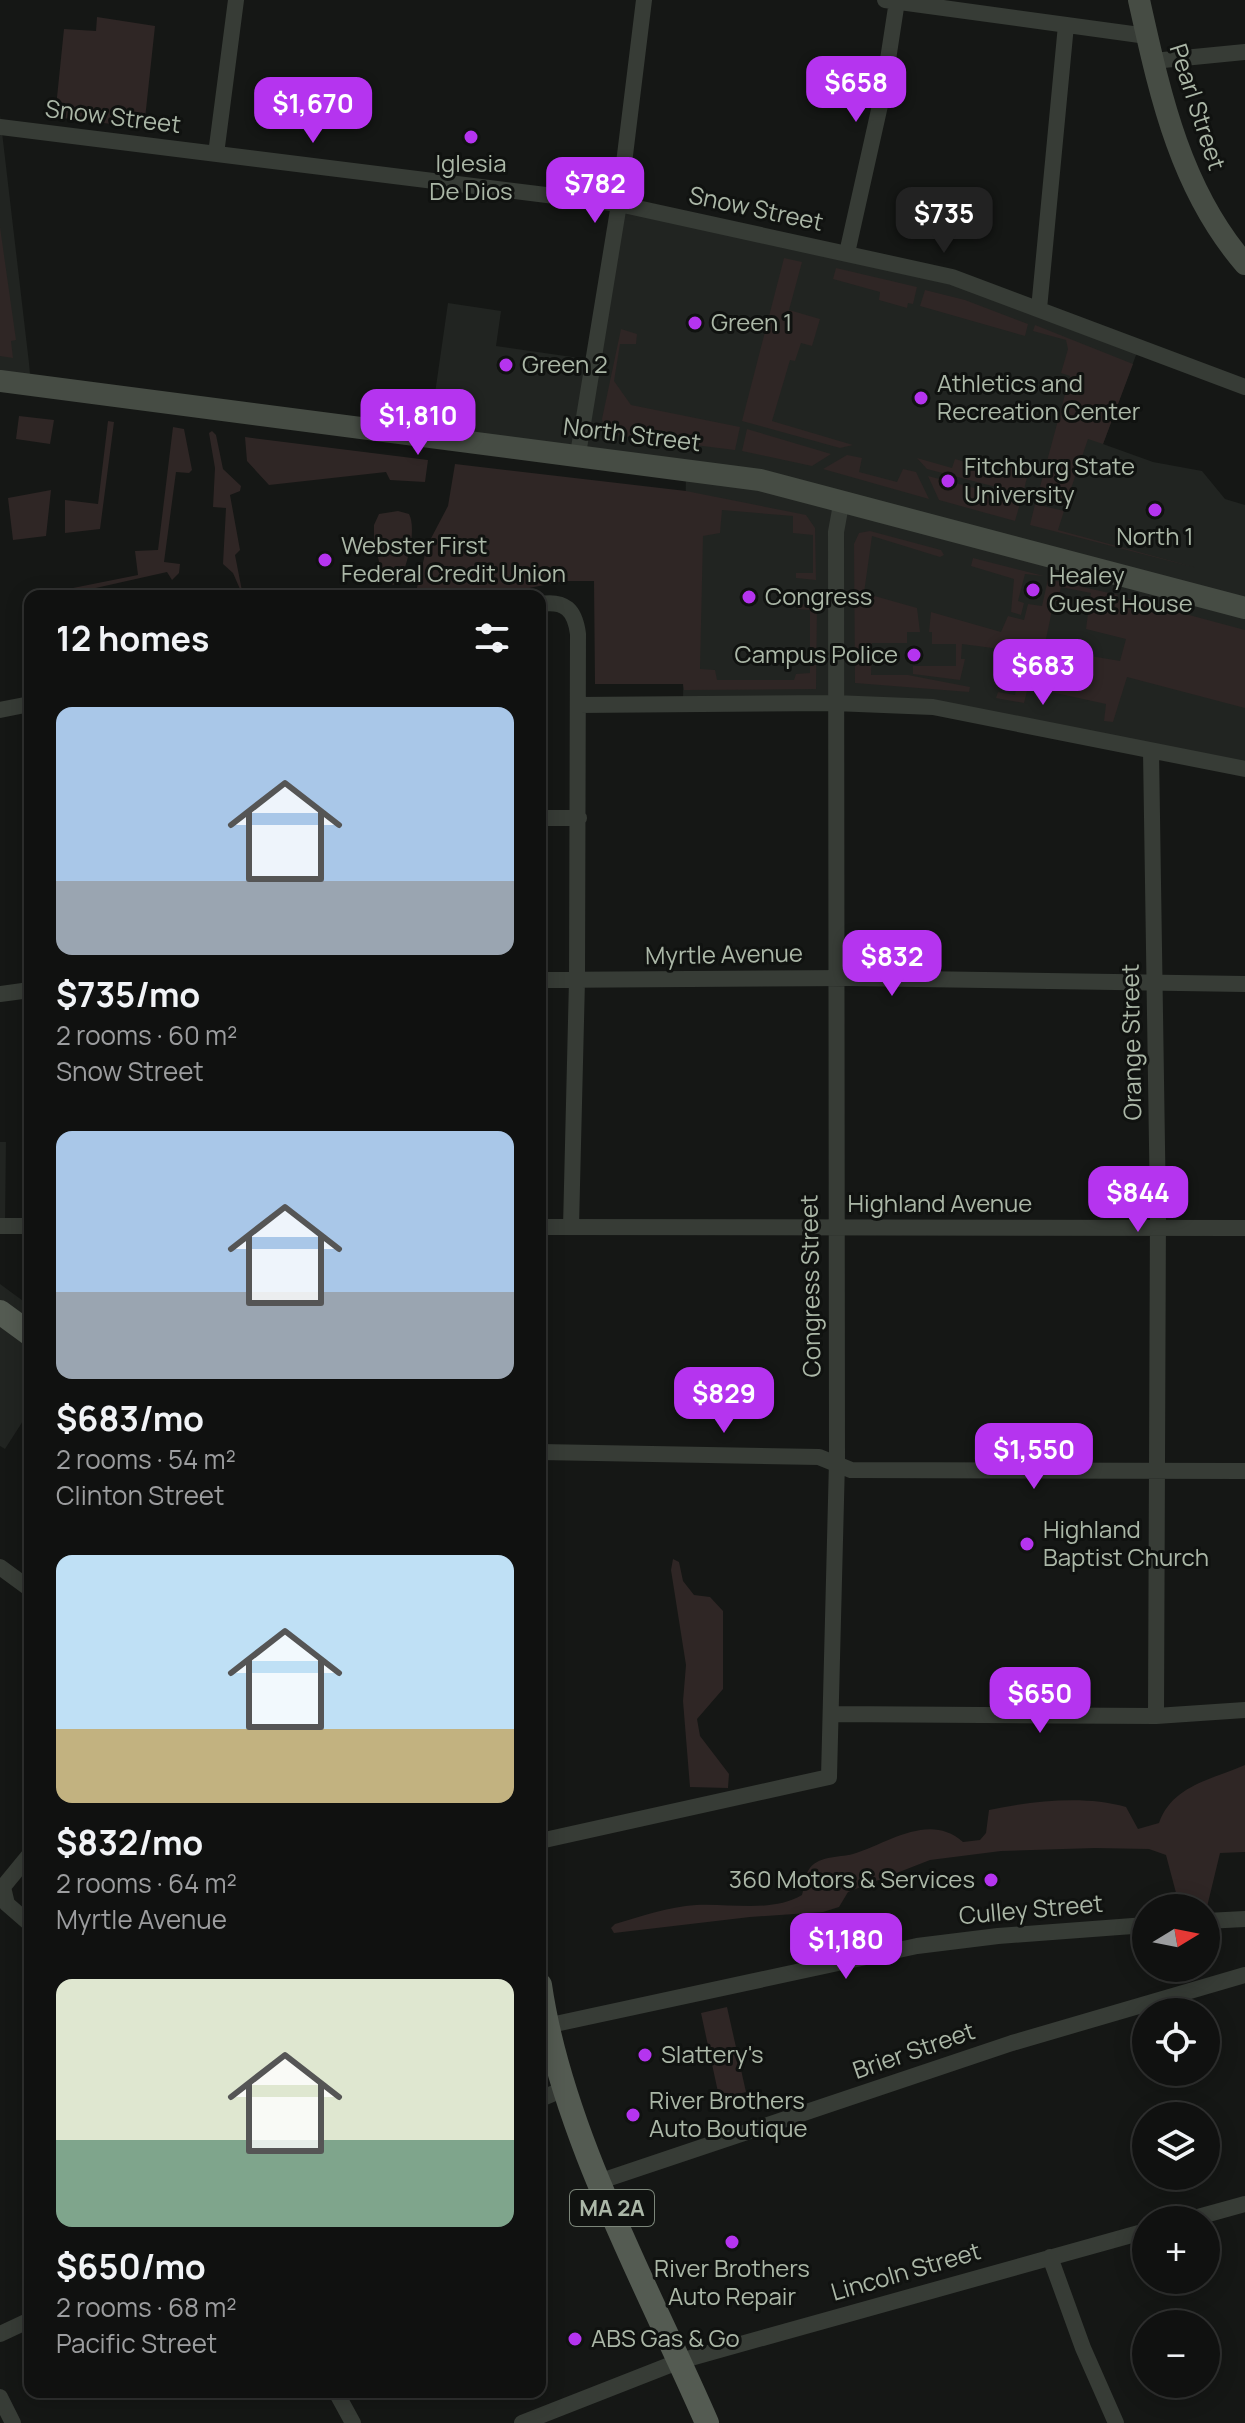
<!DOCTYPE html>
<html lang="en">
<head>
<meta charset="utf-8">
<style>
	:root { --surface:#101110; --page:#191a19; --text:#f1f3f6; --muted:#9c9d9f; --line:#303130; --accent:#b534ef }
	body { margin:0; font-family:Manrope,sans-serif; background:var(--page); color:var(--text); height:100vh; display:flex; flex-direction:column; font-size:30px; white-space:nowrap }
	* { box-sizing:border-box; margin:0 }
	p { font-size:26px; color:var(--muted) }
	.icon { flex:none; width:44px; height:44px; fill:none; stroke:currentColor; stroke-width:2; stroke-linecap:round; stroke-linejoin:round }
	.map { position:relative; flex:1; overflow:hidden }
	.sheet { position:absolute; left:24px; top:590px; width:522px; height:1808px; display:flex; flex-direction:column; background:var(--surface); border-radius:16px; box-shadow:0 4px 20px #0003,0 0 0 2px var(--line) }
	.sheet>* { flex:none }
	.needle { width:52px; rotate:80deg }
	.buttons { position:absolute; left:1132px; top:1894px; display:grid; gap:16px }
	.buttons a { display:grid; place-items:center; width:88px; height:88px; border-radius:50%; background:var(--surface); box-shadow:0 4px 20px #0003,0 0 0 2px var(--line); font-size:40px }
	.price { position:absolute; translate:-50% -68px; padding:0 18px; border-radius:16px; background:var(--accent); color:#fff; font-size:26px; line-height:52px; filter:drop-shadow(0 2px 4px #0008) }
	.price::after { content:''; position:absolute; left:50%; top:48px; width:24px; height:18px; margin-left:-12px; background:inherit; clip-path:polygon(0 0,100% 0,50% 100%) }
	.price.selected { background:#222; color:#fff }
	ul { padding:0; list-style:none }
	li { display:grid; align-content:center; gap:16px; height:424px; padding:0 32px }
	li span { display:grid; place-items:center; height:248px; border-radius:16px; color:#555 }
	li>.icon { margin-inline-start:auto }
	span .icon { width:144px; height:144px; fill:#fffc; stroke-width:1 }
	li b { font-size:34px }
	h2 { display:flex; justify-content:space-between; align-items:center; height:96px; padding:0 32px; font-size:34px }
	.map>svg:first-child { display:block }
</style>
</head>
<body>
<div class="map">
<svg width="1245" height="2423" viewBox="0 0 1245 2423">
	<rect width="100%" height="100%" fill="#151715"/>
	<path fill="#212421" d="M0,115L29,363L31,385L0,381Z
		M619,204L952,277L1139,347L1103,444L1153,462L1202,471L1225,499L1245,505V769L955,709L683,704L686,468L429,435L448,303L501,311L496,346L593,360Z
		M0,1142H6L5,1226H0Z
		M0,1284L30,1306V1410L5,1449L0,1446Z"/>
	<path fill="#2f2625" d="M97,17L155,26L144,128L55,117L64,29L96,31Z
		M0,227L16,340L11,341L13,358L0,356Z
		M784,258L802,262L789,310L820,319L812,346L801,343L795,361L790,360L772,421L853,445L840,448L742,421Z
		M836,268L917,287L913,304L908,303L907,308L879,300L880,292L833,279Z
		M925,290L965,300L1028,324L1025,336L920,306Z
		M1035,325L1133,364L1103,444L1088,439L1065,506L1037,498L1070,376L1061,373L1068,349L1066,340L1033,331Z
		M621,329L637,334L636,344H620L614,381L631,405L740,427L735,450L613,435L604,429L602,419Z
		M19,416L54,420L50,444L16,439Z
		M108,421L114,422L100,529L65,533V500L98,504Z
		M173,427L184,429L192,470L189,473L176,472L164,562L180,564L179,573L172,580L167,572L60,596L63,590L138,575L135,551L158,550Z
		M747,429L831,454L812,466L742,451Z
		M212,431L216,435L223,469L241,486L240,491L230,495L240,550L235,555L243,596L233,573L223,564L226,508L213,507L215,468L209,433Z
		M245,437L428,460L425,482L390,480L386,472L269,485L247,461Z
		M847,455L862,458L859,472L897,482L903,469L916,472L929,499L823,469Z
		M917,458L952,468L955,459L1003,473L1006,462L1029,469L1023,494L927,469Z
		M455,464L686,491L806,515L815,528L816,580L796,578V573H813V535L793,533V516L722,510L720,533L703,536L700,669L715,670L717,680H794L796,674L810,673V610L798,609L797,605L817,603L816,689L684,690L683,684H595L594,581H564L490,596H415L427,546L448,506Z
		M928,476L1021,500L1015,521L939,500Z
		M51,490L46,536L13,540L8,498Z
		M1035,504L1064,511L1058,530L1197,568L1030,525Z
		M398,511L409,514C417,529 407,565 400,581L393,585L387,577L383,580L374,539V525L379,514Z
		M870,531L941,550L944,555L940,557L872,536L864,593L917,608L920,632H907V643H872L871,675H908L970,687L969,692L855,683L854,544L859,533Z
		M973,558L1044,576L1025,574L1018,601L1024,603L1021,615L1011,612L1014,579L971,566Z
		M1048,579L1118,595L1112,604L1089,602L1091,593L1061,587L1058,601H1054L1044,648L1120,661L1126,639L1086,629L1089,606L1109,610L1122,597L1245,630V708L1127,677L1113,722L1104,721L1106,704L1028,687L1024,703L996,698L998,692L1015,695L1021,657L1009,654L1008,650L962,644L961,659H965L960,680L913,674V666H956V644H932V632H929L931,612L1001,632L1008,616L1024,620L1028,604L1042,606Z
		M673,1559L679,1562L683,1581L694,1595L710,1597L723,1611V1689L697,1719L700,1736L729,1774L728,1788L690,1787L683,1701L686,1665L671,1570Z
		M1245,1765V1852L1220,1853L1206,1911V1908H1180L1166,1855L1149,1849L1095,1848L1001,1851L930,1860L848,1892L839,1907L823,1912L750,1917L614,1933L611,1928L615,1924C642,1916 668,1907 696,1905C730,1903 771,1913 802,1895C804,1889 804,1877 808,1871C817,1855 838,1858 853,1854C889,1843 929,1812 963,1842L980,1840L986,1833L989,1810C1033,1801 1084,1795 1126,1807L1138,1829L1159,1823C1172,1786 1210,1780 1245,1765Z
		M727,2007L746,2092L723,2098L718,2092L701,2013Z"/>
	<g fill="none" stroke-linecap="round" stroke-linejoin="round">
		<path stroke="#373c36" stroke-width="16" d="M885,0L1147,36
			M1153,61L1245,52
			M0,127L619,204L952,277L1245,387
			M216,154L236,0
			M847,253L883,92L897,1
			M1039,309L1066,25
			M578,454L619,204L644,0
			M540,604C565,600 575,610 578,634L577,980L571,1227
			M578,705L834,703L933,707L1245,769
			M0,710L30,704
			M1151,751L1158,1211L1156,1716
			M540,818H579
			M540,980L851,978L1245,984
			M0,994L30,990
			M0,1226H30
			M540,1227L1245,1228
			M540,1452L819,1457L851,1470L1245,1471
			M0,1567L30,1589
			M833,1714L1156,1716L1245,1710
			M540,1841L829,1777L837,1461L836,532L842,499
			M30,1854L3,1887L7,1904L30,1924
			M1206,1921L1245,1919
			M546,2026L917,1946L998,1936L1146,1925
			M540,2099L564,2089
			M601,2181L1012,2043L1245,1975
			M1187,2220L1245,2204
			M1050,2257L1083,2348L1116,2423
			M0,2334L30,2320
			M336,2392L353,2423
			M0,2397L13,2423
			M522,2423L680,2361L1146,2231"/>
		<path stroke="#464c44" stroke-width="22" d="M1139,0C1160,94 1180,189 1245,264
			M0,381L760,480L1245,608"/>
		<path stroke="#545b52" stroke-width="24" d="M0,1312L30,1334
			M540,1985C561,2131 648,2287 707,2423"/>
	</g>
	<g fill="#b534ef" stroke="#101210" stroke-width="3">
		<circle cx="471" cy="137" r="8"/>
		<circle cx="695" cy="323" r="8"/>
		<circle cx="506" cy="365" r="8"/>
		<circle cx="921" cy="398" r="8"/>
		<circle cx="948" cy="481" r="8"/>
		<circle cx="1155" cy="510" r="8"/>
		<circle cx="325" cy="560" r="8"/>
		<circle cx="1033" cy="590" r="8"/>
		<circle cx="749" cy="597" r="8"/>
		<circle cx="914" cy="655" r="8"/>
		<circle cx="1027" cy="1544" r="8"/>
		<circle cx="991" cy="1880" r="8"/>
		<circle cx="645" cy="2055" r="8"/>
		<circle cx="633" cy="2115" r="8"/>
		<circle cx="732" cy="2242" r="8"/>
		<circle cx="575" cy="2339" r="8"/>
	</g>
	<g text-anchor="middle" stroke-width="6" stroke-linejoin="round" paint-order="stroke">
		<rect fill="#101210" stroke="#7c867a" stroke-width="2" x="570" y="2190" width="84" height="36" rx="6"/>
		<g font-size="22" font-weight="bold" fill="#abb7a7">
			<text x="612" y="2216">MA 2A</text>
		</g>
		<g font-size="24" fill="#abb7a7" stroke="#101210">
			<text transform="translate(1197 107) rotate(72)" y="8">Pearl Street</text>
			<text transform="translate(113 117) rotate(7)" y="8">Snow Street</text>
			<text transform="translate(756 209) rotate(12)" y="8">Snow Street</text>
			<text transform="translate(632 435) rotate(7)" y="8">North Street</text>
			<text transform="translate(724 955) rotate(-1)" y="8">Myrtle Avenue</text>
			<text transform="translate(1132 1042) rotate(-91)" y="8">Orange Street</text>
			<text x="940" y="1212">Highland Avenue</text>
			<text transform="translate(811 1286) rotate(-91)" y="8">Congress Street</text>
			<text transform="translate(1031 1910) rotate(-5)" y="8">Culley Street</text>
			<text transform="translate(914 2051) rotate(-19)" y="8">Brier Street</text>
			<text transform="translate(906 2272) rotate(-16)" y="8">Lincoln Street</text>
		</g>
		<g font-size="24" fill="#abb7a7" stroke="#101210" text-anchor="start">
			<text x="471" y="172" text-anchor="middle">Iglesia<tspan x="471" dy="28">De Dios</tspan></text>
			<text x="711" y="331">Green 1</text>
			<text x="522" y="373">Green 2</text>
			<text x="937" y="392">Athletics and<tspan x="937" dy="28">Recreation Center</tspan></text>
			<text x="964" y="475">Fitchburg State<tspan x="964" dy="28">University</tspan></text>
			<text x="1155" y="545" text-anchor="middle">North 1</text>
			<text x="341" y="554">Webster First<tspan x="341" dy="28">Federal Credit Union</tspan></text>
			<text x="1049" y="584">Healey<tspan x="1049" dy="28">Guest House</tspan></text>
			<text x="765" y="605">Congress</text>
			<text x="898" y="663" text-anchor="end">Campus Police</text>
			<text x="1043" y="1538">Highland<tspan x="1043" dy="28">Baptist Church</tspan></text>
			<text x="975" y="1888" text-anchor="end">360 Motors &amp; Services</text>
			<text x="661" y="2063">Slattery's</text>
			<text x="649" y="2109">River Brothers<tspan x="649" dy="28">Auto Boutique</tspan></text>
			<text x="732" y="2277" text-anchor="middle">River Brothers<tspan x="732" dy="28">Auto Repair</tspan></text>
			<text x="591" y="2347">ABS Gas &amp; Go</text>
		</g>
	</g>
</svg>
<div class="buttons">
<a><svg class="needle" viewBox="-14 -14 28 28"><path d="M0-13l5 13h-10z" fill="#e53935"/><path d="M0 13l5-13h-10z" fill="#9c9d9f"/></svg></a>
<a><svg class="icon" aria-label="locate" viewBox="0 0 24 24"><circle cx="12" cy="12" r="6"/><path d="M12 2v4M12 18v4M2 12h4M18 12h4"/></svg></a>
<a><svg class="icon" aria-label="layers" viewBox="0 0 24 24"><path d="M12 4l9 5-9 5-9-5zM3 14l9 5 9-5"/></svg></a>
<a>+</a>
<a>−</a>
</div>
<b class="price" style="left:856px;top:124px">$658</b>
<b class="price" style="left:313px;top:145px">$1,670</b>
<b class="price" style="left:595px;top:225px">$782</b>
<b class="price selected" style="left:944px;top:255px">$735</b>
<b class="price" style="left:418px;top:457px">$1,810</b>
<b class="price" style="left:1043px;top:707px">$683</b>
<b class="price" style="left:892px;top:998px">$832</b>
<b class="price" style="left:1138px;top:1234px">$844</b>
<b class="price" style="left:724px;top:1435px">$829</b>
<b class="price" style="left:1034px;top:1491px">$1,550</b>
<b class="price" style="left:1040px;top:1735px">$650</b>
<b class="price" style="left:846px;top:1981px">$1,180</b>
<section class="sheet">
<h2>12 homes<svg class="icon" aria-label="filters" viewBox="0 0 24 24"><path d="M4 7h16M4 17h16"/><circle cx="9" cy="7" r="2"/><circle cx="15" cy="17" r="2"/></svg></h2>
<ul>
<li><span style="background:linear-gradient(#a9c7e8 70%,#9aa5b1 0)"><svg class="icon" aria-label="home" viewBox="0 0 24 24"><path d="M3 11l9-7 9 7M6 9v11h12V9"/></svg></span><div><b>$735/mo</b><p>2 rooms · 60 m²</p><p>Snow Street</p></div></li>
<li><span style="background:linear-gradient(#a9c7e8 65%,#9aa5b1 0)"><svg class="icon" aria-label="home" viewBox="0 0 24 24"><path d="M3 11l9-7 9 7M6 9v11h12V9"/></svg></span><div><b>$683/mo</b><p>2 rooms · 54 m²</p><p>Clinton Street</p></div></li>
<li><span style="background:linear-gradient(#bfe0f5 70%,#c2b280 0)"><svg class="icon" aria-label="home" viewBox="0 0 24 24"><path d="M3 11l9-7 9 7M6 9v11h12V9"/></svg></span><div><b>$832/mo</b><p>2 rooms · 64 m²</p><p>Myrtle Avenue</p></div></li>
<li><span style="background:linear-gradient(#dfe7d0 65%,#7fa58c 0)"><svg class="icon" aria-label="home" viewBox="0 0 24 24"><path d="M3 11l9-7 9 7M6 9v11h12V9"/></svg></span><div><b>$650/mo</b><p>2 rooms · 68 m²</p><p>Pacific Street</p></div></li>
</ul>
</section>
</div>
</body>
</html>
